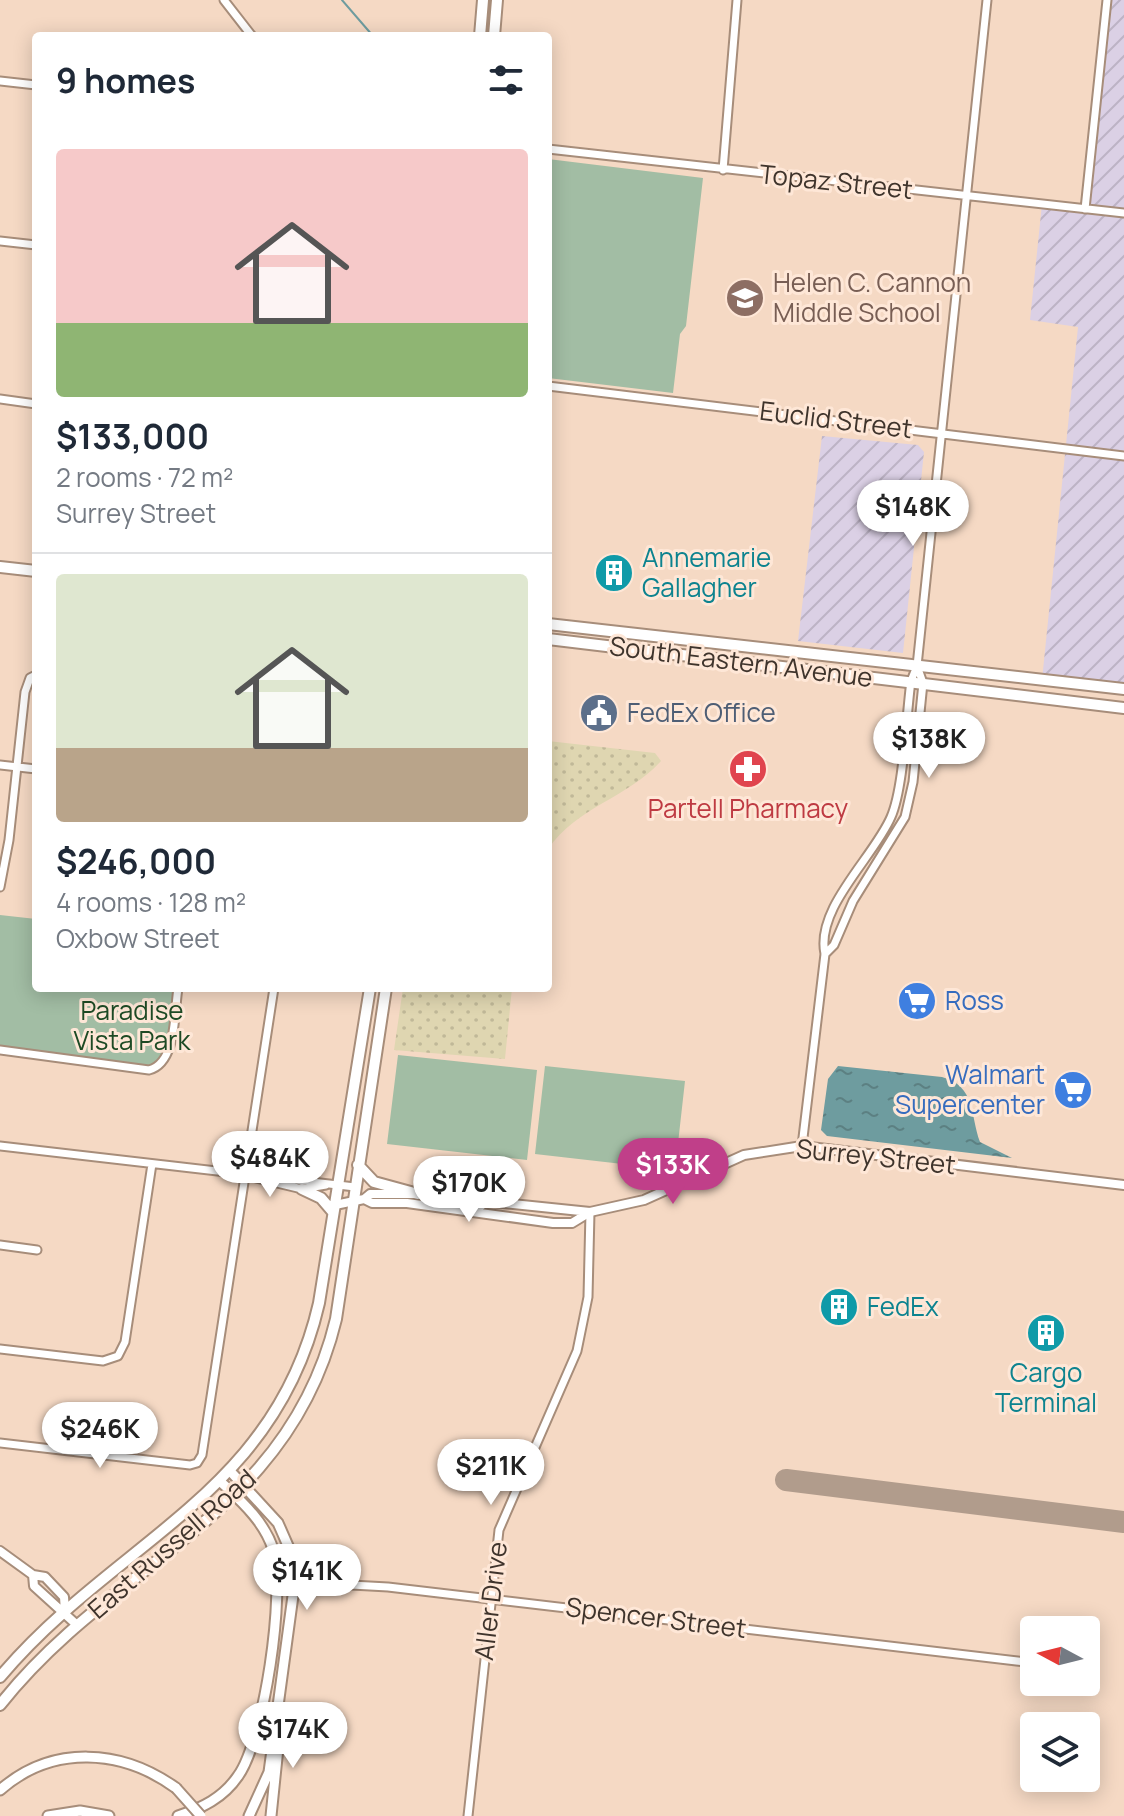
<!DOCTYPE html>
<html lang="en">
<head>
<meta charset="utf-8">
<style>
	:root { --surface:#fff; --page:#f2f2f3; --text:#1f2937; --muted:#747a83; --line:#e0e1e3; --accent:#c03f89 }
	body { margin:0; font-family:Manrope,sans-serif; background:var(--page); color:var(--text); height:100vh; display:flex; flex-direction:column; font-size:30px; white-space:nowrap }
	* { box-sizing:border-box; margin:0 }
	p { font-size:26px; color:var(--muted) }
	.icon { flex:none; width:44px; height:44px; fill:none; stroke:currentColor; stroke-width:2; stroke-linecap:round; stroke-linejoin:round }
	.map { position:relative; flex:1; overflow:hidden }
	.sheet { position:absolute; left:32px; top:32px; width:520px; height:960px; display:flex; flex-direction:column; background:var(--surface); border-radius:8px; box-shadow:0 4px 20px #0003 }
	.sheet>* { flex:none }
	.needle { width:52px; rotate:277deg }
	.controls { position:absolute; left:1020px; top:1616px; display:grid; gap:16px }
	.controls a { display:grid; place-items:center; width:80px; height:80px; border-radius:8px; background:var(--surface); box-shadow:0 4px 20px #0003; font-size:40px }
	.price { position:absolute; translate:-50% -68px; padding:0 18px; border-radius:28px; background:#fff; color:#222; font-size:26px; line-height:52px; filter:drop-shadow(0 2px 4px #0008) }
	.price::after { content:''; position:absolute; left:50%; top:48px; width:24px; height:18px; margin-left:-12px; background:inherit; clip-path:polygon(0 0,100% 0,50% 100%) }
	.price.selected { background:var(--accent); color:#fff }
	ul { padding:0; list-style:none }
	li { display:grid; align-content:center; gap:16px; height:424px; padding:0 24px }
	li+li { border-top:2px solid var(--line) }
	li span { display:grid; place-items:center; height:248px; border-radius:8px; color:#555 }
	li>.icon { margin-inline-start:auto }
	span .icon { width:144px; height:144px; fill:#fffc; stroke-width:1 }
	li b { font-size:34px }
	h2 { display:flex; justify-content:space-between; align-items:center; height:96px; padding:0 24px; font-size:34px }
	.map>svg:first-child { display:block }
</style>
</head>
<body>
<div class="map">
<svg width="1124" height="1816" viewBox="0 0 1124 1816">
	<defs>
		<pattern id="industrial-furrows" width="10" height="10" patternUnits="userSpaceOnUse" patternTransform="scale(2)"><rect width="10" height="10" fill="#dbd0e5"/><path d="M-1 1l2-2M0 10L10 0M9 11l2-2" fill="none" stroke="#bdb3c5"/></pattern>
		<pattern id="sand-dots" width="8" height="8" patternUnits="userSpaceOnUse" patternTransform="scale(2)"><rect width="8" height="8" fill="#dfd6b1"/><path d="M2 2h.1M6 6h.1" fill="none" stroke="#c0b898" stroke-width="1.8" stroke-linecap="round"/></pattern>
		<pattern id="water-ripples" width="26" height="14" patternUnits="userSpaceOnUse" patternTransform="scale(2)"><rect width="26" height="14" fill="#6e9c9f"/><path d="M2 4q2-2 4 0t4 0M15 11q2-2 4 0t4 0" fill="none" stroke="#5c8082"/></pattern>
	</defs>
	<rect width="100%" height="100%" fill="#f5d9c4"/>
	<path fill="url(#industrial-furrows)" d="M1107,0H1124V689L1042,680L1078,327L1030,320L1042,204L1084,209Z
		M822,436L918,445L924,452L903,653L798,641Z"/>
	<path fill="url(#sand-dots)" d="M548,741L655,753L661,761C628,798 578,806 548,849Z
		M403,988H512L505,1059L394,1050Z"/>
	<path fill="#a2bda4" d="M548,159L703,178L686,326L680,334L673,393L548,378Z
		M0,915L36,919V988H178L167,1059L157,1068L0,1047Z
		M398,1055L537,1070L527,1160L387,1144Z
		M545,1066L685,1081L675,1170L535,1154Z"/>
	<path fill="url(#water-ripples)" d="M838,1066L942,1077C976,1086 970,1115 980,1142L1012,1158L827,1136L821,1130L828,1079Z"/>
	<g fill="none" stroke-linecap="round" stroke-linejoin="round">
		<path stroke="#6e9c9f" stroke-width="2" d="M342,0L373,36"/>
		<path stroke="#b19c8c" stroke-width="22" d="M786,1480L1124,1522"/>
		<g stroke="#a78d7a" stroke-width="11">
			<path id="minor" d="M224,0L252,36
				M0,81L36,85
				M548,149L1124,213
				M723,170L737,0
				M1085,209L1107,0
				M0,241L36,245
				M548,386L1124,456
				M0,399L36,404
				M0,765L36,769
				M0,887L9,840L25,692L30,678L36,675
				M825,954L834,945L853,901L905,817L913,782L923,683L917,666
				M0,1050L149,1070C177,1063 174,1012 178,988
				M0,1146L355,1187
				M802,1146L825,954C815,908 874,857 891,817C904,787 906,717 911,681L917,666L987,0
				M256,1178L302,1189L326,1185
				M0,1245L37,1250
				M0,1349L103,1361L118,1356L125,1342L152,1164
				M0,1443L190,1465L197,1463L202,1455L274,988
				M278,1581L388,1587L1034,1663
				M468,1816L499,1530L577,1351L588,1297L590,1212"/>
		</g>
		<g stroke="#a78d7a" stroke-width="12">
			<path id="tertiary" d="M364,1199L372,1203H407L553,1223H572L590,1212
				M335,1205L364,1199L370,1194H418L590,1212L644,1200L744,1155L802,1146L1124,1185
				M455,1206L477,1209L486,1202
				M0,1551L33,1575L45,1577L64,1597L65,1611
				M33,1575L34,1586L77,1625"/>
		</g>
		<g stroke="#a78d7a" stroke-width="13">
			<path id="secondary" d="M231,1472L278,1523L289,1548L295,1581L269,1772L249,1816
				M0,1790C53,1744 122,1749 176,1788
				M48,1816L80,1811L109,1816
				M178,1816C202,1808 223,1798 238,1776C264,1740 286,1592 273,1549C264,1521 241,1501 221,1482
				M271,1816L278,1748"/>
		</g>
		<g stroke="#a78d7a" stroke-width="14">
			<path id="primary" d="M480,36L483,0
				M494,36L497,0
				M0,567L36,571
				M548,624L1124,689
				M548,639L1124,708
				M358,1165L374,1182L418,1194
				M302,1189L321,1198L333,1212
				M0,1677C115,1540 275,1496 319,1303L370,988
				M0,1705C113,1561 289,1516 336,1319L386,988"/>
		</g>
		<use href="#minor" stroke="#fff" stroke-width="7"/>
		<use href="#tertiary" stroke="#fff" stroke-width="8"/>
		<use href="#secondary" stroke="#fff" stroke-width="9"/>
		<use href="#primary" stroke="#fff" stroke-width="10"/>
		<g stroke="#a78d7a" stroke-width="13" stroke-linecap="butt">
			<path id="secondary-bridge" d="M176,1788L201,1816"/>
		</g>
		<use href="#secondary-bridge" stroke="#fff" stroke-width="9"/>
	</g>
	<defs>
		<g id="school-disc" transform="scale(2)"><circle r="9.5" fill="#8d6e63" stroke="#fee7d7"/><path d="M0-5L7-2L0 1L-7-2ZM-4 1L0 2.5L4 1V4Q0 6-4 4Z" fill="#fff"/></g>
		<g id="building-disc" transform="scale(2)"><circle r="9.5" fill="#0f9aa8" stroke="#fee7d7"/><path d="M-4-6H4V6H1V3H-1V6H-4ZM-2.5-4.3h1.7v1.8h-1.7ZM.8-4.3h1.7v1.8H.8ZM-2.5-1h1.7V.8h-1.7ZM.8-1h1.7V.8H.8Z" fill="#fff"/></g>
		<g id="civic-disc" transform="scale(2)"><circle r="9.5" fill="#5c6f8a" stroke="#fee7d7"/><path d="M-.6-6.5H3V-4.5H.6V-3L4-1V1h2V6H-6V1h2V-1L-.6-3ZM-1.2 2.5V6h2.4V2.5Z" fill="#fff"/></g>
		<g id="pharmacy-disc" transform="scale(2)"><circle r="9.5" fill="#e0444e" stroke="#fee7d7"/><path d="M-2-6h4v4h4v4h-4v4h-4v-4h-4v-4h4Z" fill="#fff"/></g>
		<g id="supermarket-disc" transform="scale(2)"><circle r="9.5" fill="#3f7fe0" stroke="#fee7d7"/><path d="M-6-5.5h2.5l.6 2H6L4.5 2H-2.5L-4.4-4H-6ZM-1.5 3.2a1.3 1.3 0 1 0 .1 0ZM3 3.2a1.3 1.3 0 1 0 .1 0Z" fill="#fff"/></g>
	</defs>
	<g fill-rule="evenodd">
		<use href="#school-disc" x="745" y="298"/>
		<use href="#building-disc" x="614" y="573"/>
		<use href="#civic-disc" x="599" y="713"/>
		<use href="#pharmacy-disc" x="748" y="769"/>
		<use href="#supermarket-disc" x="917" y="1001"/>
		<use href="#supermarket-disc" x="1073" y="1090"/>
		<use href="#building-disc" x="839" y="1307"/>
		<use href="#building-disc" x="1046" y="1333"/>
	</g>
	<g text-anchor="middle" stroke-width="6" stroke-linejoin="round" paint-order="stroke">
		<g font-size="26" fill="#3f342c" stroke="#fee7d7">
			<text transform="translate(836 182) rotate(6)" y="9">Topaz Street</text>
			<text transform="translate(836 420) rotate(7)" y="9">Euclid Street</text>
			<text transform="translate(741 662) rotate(7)" y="9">South Eastern Avenue</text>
			<text transform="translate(876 1157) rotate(6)" y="9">Surrey Street</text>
			<text transform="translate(172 1544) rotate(-41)" y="9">East Russell Road</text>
			<text transform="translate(491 1601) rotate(-83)" y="9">Aller Drive</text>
			<text transform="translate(656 1618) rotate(7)" y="9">Spencer Street</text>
		</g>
		<g font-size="26" fill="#785e54" stroke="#fee7d7" text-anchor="start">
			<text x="773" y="292">Helen C. Cannon<tspan x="773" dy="30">Middle School</tspan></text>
		</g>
		<g font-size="26" fill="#0d838f" stroke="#fee7d7" text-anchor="start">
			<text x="642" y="567">Annemarie<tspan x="642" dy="30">Gallagher</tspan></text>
			<text x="867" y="1316">FedEx</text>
			<text x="1046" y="1382" text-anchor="middle">Cargo<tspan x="1046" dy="30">Terminal</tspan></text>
		</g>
		<g font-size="26" fill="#4e5e75" stroke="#fee7d7" text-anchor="start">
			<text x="627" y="722">FedEx Office</text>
		</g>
		<g font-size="26" fill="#be3a42" stroke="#fee7d7">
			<text x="748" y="818">Partell Pharmacy</text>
		</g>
		<g font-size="26" fill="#366cbe" stroke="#fee7d7" text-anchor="start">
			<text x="945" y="1010">Ross</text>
			<text x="1045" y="1084" text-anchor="end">Walmart<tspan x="1045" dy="30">Supercenter</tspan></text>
		</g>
		<g font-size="26" fill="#1d4a24" stroke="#fee7d7">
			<text x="132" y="1020">Paradise<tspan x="132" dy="30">Vista Park</tspan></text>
		</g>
	</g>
</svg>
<div class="controls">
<a><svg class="needle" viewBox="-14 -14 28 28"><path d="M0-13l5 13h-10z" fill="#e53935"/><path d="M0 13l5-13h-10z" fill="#747a83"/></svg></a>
<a><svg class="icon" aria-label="layers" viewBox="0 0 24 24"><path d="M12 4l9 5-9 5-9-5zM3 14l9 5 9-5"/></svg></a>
</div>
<b class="price" style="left:913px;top:548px">$148K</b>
<b class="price" style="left:929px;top:780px">$138K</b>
<b class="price" style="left:270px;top:1199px">$484K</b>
<b class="price selected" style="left:673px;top:1206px">$133K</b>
<b class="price" style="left:469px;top:1224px">$170K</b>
<b class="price" style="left:100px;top:1470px">$246K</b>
<b class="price" style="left:491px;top:1507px">$211K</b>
<b class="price" style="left:307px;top:1612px">$141K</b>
<b class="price" style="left:293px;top:1770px">$174K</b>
<section class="sheet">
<h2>9 homes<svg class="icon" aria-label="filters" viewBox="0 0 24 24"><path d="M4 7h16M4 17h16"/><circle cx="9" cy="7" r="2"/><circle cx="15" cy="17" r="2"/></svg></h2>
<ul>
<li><span style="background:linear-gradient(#f6c9c9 70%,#8fb573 0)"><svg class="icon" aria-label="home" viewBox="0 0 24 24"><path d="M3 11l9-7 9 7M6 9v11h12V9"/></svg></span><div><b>$133,000</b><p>2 rooms · 72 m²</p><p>Surrey Street</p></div></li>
<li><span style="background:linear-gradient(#dfe7d0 70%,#b9a48a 0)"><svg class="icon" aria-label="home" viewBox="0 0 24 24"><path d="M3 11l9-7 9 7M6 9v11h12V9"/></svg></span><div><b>$246,000</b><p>4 rooms · 128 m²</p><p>Oxbow Street</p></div></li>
</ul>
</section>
</div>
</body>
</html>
